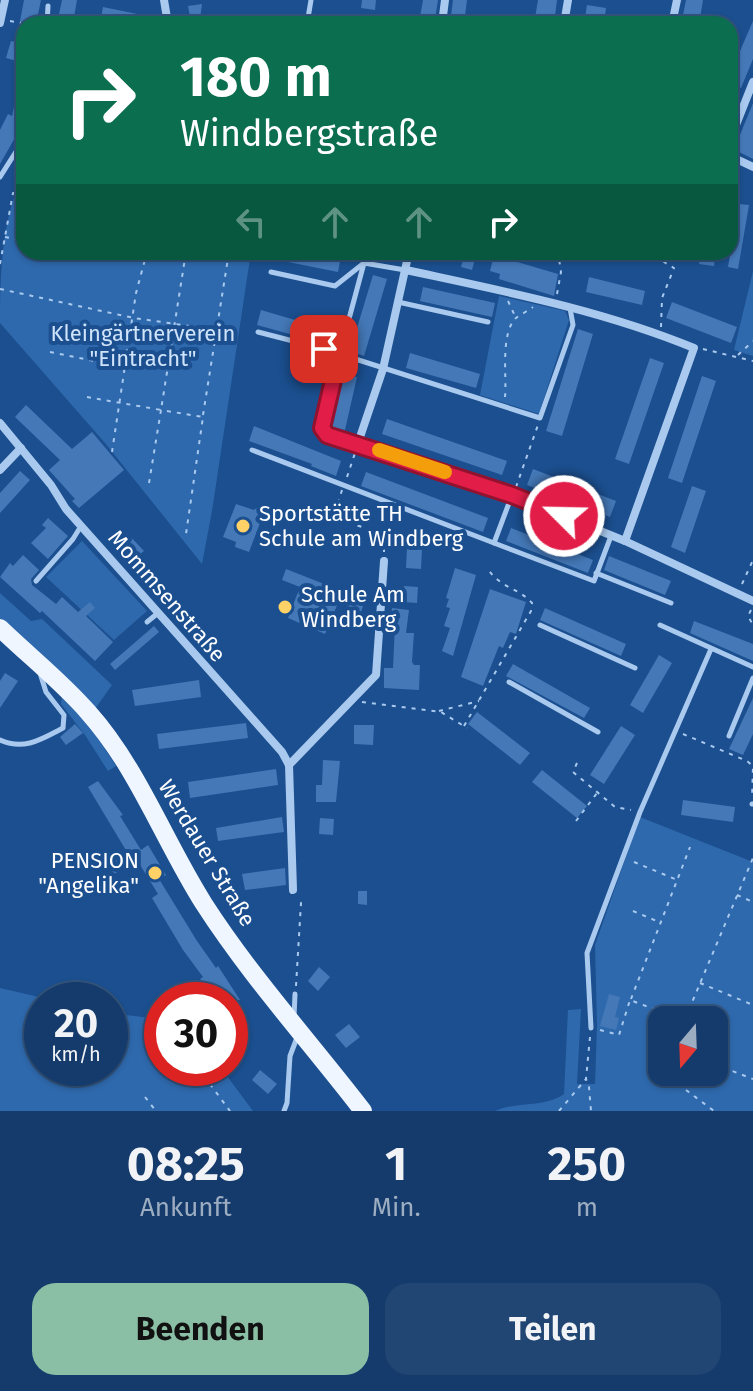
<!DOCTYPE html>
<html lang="de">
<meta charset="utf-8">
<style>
body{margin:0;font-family:"Fira Sans",sans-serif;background:#214673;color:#f1f3f6;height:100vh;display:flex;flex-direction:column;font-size:30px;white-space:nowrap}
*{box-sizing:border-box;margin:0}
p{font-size:26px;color:#9dadc1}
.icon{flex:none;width:44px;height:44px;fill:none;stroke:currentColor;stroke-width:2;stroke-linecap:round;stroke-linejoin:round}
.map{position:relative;height:1111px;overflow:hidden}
.side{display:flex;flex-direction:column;background:#143b6b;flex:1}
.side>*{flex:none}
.guide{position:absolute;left:16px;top:16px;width:722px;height:244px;border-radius:24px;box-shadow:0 2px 6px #0004,0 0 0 2px #33557e;background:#0b6e4f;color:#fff;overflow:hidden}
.needle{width:52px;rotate:199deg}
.controls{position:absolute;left:648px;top:1006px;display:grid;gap:16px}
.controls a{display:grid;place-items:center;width:80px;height:80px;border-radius:16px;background:#143b6b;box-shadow:0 2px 6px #0004,0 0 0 2px #33557e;font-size:40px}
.speed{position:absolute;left:24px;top:982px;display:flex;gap:16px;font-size:40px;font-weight:700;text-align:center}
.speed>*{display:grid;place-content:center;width:104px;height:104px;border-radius:50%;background:#143b6b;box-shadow:0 2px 6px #0004,0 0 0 2px #33557e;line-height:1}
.speed small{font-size:20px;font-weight:400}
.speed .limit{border:12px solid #d22;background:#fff;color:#111}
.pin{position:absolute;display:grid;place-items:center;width:68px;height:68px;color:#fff;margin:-34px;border-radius:16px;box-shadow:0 4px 12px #0006}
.me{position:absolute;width:88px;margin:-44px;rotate:293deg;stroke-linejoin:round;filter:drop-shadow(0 0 6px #0008)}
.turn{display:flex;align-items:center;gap:28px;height:168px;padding:0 32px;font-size:36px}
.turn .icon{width:104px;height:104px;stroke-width:2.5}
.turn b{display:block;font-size:56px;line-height:68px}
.lanes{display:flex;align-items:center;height:76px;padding:0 32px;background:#0003;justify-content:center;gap:40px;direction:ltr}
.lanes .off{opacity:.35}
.eta{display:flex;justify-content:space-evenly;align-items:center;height:136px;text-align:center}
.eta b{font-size:48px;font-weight:700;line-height:56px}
.action{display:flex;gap:16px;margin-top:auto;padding:16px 32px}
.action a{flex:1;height:92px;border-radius:24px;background:#8abfa5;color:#111;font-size:32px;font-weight:700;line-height:92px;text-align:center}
.action a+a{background:#214673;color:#f1f3f6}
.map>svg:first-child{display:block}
.green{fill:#2e69ad;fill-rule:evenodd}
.building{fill:#4478b7}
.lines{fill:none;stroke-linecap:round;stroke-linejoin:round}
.path{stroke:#a9c9ee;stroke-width:2;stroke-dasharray:4 6;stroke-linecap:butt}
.lane{stroke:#a9c9ee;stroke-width:5}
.street{stroke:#a9c9ee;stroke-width:8}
.primary{stroke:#f0f6ff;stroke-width:18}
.route-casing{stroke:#92132f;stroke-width:20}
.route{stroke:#e11d48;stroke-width:14}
.slow{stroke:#f59e0b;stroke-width:14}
.poi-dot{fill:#ffd166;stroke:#1b4f8f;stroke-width:3}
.labels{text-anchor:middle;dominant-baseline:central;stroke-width:8;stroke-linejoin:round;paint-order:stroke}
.park-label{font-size:22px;fill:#cfe3fa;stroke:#1b4f8f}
.poi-label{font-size:22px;fill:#fff;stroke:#1b4f8f;text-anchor:start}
.street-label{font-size:22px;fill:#fff;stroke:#1b4f8f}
</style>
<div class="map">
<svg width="753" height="1111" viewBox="0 0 753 1111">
<rect width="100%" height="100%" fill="#1b4f8f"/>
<g class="green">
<path d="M24,176V252H251L212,511L202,564L105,443L0,323C0,279 1,215 24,176Z"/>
<path d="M753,271V356L734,350Z"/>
<path d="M499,296L565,311L569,320L539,414L480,395Z"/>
<path d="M82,541L147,611L114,640L46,577Z"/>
<path d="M0,593L31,621L42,619L112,685L95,709L70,683L0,619Z"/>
<path d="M62,695L92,729L116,766L108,771L85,735L61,704Z"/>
<path d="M640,817L753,862V1111H495C518,1101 544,1108 564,1094L568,1010L581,1009L577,1084H595L597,1025L595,945ZM662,1020H714V1072H662Z"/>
<path d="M0,988L52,1000H42V1068H110V1013L151,1018L162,1013V1068H221L253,1111H0Z"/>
</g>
<g class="building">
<path d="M24,0H41L36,24H24V63L6,58L11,41L16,42Z"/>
<path d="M62,0H77L74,17L59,14Z"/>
<path d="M362,0H376L375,10L361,8Z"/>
<path d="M423,0H438L435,19L420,17Z"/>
<path d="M453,0H467L464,24H450Z"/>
<path d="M538,0H557L554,24H534Z"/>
<path d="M686,0H703L700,18L683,15Z"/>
<path d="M202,4L200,19L191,22L188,6Z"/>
<path d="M587,5L606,8L604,24H584Z"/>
<path d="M103,7L152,17L151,24L100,23Z"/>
<path d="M253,15L283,19V24H251Z"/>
<path d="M753,21V59L741,88L730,84V74Z"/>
<path d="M21,76L24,77V122L0,164V130L8,114L12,116Z"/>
<path d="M753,103V159L737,151L735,147Z"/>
<path d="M739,204L749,205L738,269L728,267Z"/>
<path d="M274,252H322L341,256L338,272L273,259Z"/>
<path d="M465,252H477L472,270L461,267Z"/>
<path d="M701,252H716L714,266L699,264Z"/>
<path d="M494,255L558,274L554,296L499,279L500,274L490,271Z"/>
<path d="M373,275L387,279L364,356L350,351Z"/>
<path d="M589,277L645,291L642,305L586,292Z"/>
<path d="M423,287L495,303L492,317L420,301Z"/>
<path d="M672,302L737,327L731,343L666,318Z"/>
<path d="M261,310L326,329L322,343L257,325Z"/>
<path d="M578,329L593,334L562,436L546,431Z"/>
<path d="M410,353L480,374L476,388L406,368Z"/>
<path d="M650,358L664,363L629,464L615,459Z"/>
<path d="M342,374L357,377L345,430L330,427Z"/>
<path d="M702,376L716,381L682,483L668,478Z"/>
<path d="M26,405L72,449L92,432L124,470L79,508L72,501L75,499L49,470L60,460L15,417Z"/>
<path d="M387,419L507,461L502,475L382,434Z"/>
<path d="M254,426L341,461L336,476L311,466L312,464L249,441Z"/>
<path d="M533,469L616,501L610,517L527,485Z"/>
<path d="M20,471L30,480L0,513V493Z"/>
<path d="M366,472L488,518L483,532L361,486Z"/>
<path d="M692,486L706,491L685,553L671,547Z"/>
<path d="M262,503L263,515L249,552L235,547L236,542L223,537L236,504L254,510Z"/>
<path d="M48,518L68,536L48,559L31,543L46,528L42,525Z"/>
<path d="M511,528L593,560L588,573L506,541Z"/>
<path d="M129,535L144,551L134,559L120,543Z"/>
<path d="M407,548L422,549L421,569L406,568Z"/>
<path d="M23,555L39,570L31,579L32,585L56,604L62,597L78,612L90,602L95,608L86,616L113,642L95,661L42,611L40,613L0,577L10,563L13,566Z"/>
<path d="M609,556L671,581L665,595L604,570Z"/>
<path d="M455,568L476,575L453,656L442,651L450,628L444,626L450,608L446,607L449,599L446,598Z"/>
<path d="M286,569L365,600L361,612L338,603L325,634L288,618L300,587L282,580Z"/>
<path d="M404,586L418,587L417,603L403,602Z"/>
<path d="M490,589L526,602L516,634L510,632L503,648L499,646L483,686L461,677Z"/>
<path d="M392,608L409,610L406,633H414L412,662L414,665H420L419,690L384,688V668H393L395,624H390Z"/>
<path d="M545,608L626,644L621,656L540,620Z"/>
<path d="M694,621L753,644V661L690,633Z"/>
<path d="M154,626L159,632L115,670L110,664Z"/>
<path d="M659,655L672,663L643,713L630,705Z"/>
<path d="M513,664L590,708L584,718L506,676Z"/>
<path d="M5,673L18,681L0,708V681Z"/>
<path d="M199,680L201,697L135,706L132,690Z"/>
<path d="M753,698V734L743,755L729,749Z"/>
<path d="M477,712L530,753L520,765L468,724Z"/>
<path d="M246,723L248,738L159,749L157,734Z"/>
<path d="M75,724L83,733L66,745L60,737Z"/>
<path d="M354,725H374L373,745L354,744Z"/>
<path d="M621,726L635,735L604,784L590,775Z"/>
<path d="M323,760L340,761L336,802H316V785H322Z"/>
<path d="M276,769L278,785L190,798L188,782Z"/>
<path d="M542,770L587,806L577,818L532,782Z"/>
<path d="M98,781L123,815L120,816L141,850L148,845L166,875L159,879L197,941L216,968L218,966L240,1000H217L208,989L200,979L203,977L183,950L152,898L158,894L137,860L114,874L108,864L127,852L88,787Z"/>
<path d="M683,800L735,807L733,822L681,815Z"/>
<path d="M282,817L284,832L218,841L216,828Z"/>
<path d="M320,818L334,819L333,835L319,834Z"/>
<path d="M285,868L286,885L245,890L242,874Z"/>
<path d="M358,891H367V905L358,904Z"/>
<path d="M319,967L330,977L318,991L308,981Z"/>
<path d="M609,994L620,997L615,1017L619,1018L616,1030L600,1026Z"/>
<path d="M349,1024L360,1037L346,1048L335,1035Z"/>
<path d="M230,1032L244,1052L230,1062Z"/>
<path d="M260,1070L277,1084L268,1094L252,1080Z"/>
</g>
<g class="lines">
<g class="path">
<path d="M10,21L28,24"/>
<path d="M5,237L24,241"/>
<path d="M85,252H142"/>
<path d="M0,264L13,193L24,194"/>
<path d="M0,289L134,318L217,330"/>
<path d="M557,294L561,272L558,252"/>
<path d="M508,301L515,316"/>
<path d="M661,327L662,298L674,268L664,262L665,256"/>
<path d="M703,349L753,361"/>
<path d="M50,352L124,367"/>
<path d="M738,355L753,341"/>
<path d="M87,397L161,410L186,252"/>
<path d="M505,397C507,377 500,333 516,318C521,314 528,311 533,307"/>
<path d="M203,415L229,252"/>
<path d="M112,452L136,293L147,252"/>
<path d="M347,477L355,453"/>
<path d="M149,483L161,410L203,417L186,534"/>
<path d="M516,487L538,425"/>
<path d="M342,490L335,513C348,526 369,526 384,538V552"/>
<path d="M742,584L753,560"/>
<path d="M751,610L748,616L753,625"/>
<path d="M362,702L441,712L467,728"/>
<path d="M439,711L479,701"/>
<path d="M464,726L531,611L532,603C518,587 501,589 487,568"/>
<path d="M683,734L747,761L753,766L752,798"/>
<path d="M577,763L573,772L615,807L631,810"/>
<path d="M576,821L597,793"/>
<path d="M634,862L675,879"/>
<path d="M737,895L753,902"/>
<path d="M633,911L659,922"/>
<path d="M700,983L753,1005"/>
<path d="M296,986L301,903L298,898"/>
<path d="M631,999L690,847"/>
<path d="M685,1019L753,858"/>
<path d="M600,1030L619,1035L630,1000L683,1020"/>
<path d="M590,1037L586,1079L589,1087L591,1111"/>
<path d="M714,1064L753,1079"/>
<path d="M198,1068L230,1111"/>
<path d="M662,1072L714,1111"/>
<path d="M145,1097L156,1111"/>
<path d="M559,1111L586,1079"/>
</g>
<g class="lane">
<path d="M47,24L48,6"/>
<path d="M307,24L311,0"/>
<path d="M0,177L24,139"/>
<path d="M271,272L335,286L364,263L405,270"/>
<path d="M398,302L488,322"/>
<path d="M258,332L324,349L540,418L573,325L570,308"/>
<path d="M358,443L327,435L322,428L328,397L364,263"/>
<path d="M252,450L494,543L512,495"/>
<path d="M494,543L594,581L611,536"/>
<path d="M596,573L671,603"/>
<path d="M36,581L73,539L81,526"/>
<path d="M147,622L158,613"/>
<path d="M540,625L635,668"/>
<path d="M660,625L753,667"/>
<path d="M509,682L598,732"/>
<path d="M729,736L753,678"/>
<path d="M0,740C24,751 42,739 63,728L64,715L46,692L40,673"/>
<path d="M752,804H753"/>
<path d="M294,1017L295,994"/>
<path d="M591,1028L587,953L640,812L711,649"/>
<path d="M284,1111L287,1103L290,1056L298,1035"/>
</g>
<g class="street">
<path d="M164,0L168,24"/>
<path d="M0,23L5,0"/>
<path d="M442,24L445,0"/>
<path d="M564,24L568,0"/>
<path d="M672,24L677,0"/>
<path d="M730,140L753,82"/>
<path d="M730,156L753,167"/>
<path d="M409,252L383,369L358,443L517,497L625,541L753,601"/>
<path d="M406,270C503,291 602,310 694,348L625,541"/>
<path d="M0,423L51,485L66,509L282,752L289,765L293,890"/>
<path d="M0,470L21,448"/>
<path d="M289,765L376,675L384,561"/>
</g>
<path class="primary" d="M0,628C29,656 62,682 88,712C138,768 164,841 204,904C251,977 310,1042 363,1111"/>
</g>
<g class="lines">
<g class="route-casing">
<path id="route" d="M324,349L339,354L322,428L327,435L512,495L564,516"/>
</g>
<use href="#route" class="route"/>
<path class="slow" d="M379,450L445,472"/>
</g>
<g class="poi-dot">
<circle cx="243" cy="526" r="8"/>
<circle cx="285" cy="607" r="8"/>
<circle cx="155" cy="873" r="8"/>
</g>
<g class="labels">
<g class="park-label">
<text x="143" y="333">Kleingärtnerverein<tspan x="143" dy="25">"Eintracht"</tspan></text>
</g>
<g class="poi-label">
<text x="259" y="513">Sportstätte TH<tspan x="259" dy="25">Schule am Windberg</tspan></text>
<text x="301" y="594">Schule Am<tspan x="301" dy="25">Windberg</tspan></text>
<text x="139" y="860" text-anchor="end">PENSION<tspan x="139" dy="25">"Angelika"</tspan></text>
</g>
<g class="street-label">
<text transform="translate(167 596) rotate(49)">Mommsenstraße</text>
<text transform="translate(207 853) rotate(59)">Werdauer Straße</text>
</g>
</g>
</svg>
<div class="controls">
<a><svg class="needle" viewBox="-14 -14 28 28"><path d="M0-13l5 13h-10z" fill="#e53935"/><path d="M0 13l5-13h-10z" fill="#9dadc1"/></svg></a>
</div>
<div class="speed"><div>20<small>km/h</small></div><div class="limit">30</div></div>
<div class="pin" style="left:324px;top:349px;background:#d93025"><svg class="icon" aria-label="arrive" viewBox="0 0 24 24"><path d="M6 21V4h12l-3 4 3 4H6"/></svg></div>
<svg class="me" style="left:564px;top:516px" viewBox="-20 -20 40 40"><circle r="17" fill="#e11d48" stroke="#fff" stroke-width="3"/><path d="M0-11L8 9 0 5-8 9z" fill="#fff"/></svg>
<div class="guide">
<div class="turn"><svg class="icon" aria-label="right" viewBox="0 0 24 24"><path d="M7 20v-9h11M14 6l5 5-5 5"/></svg><div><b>180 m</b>Windbergstraße</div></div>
<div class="lanes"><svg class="icon off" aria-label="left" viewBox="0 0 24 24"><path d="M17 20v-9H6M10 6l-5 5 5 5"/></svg><svg class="icon off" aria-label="ahead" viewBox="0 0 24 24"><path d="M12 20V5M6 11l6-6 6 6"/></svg><svg class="icon off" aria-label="ahead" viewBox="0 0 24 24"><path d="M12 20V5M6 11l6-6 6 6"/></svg><svg class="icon" aria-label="right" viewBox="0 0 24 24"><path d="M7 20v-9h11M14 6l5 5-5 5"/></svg></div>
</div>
</div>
<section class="side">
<div class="eta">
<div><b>08:25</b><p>Ankunft</p></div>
<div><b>1</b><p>Min.</p></div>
<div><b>250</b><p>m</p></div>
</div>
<div class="action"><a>Beenden</a><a>Teilen</a></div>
</section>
